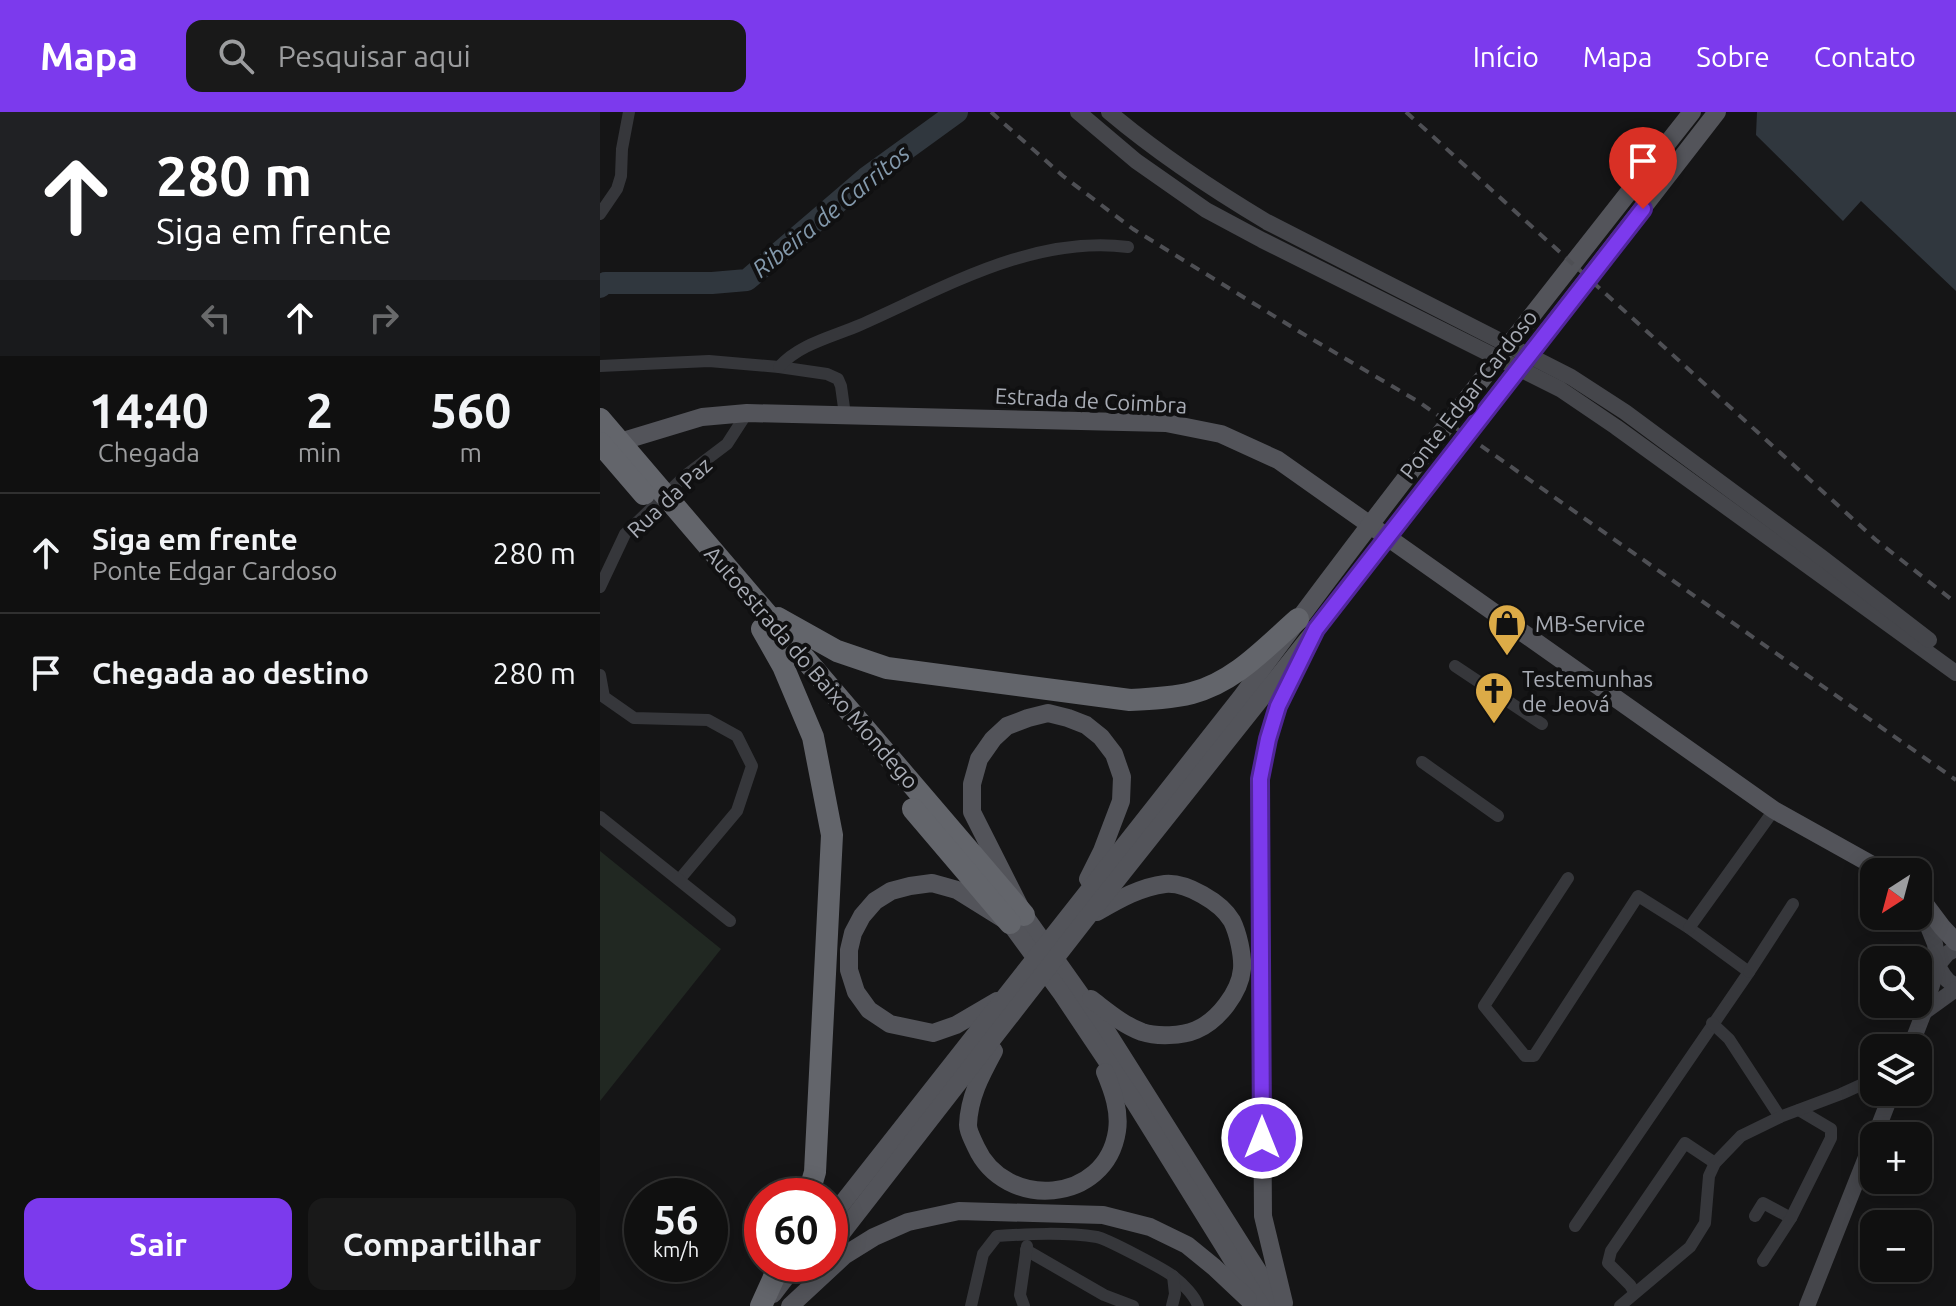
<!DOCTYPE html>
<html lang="pt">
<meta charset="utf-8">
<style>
body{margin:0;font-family:Ubuntu,sans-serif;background:#191919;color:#f1f3f6;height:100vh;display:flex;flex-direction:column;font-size:30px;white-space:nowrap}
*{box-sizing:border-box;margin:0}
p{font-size:26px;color:#9c9d9f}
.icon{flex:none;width:44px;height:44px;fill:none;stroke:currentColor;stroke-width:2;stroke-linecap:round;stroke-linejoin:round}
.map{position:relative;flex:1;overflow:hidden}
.sheet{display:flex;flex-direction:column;background:#101010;width:600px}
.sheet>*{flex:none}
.top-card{background:#202124;color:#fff;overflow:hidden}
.needle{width:52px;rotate:216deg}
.fabs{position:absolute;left:1260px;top:746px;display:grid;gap:16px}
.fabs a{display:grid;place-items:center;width:72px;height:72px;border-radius:16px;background:#101010;box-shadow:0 4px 20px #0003,0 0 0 2px #303030;font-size:40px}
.speed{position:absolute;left:24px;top:1066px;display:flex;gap:16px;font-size:40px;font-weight:700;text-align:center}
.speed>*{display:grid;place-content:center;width:104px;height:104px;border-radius:50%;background:#101010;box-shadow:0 4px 20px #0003,0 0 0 2px #303030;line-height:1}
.speed small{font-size:20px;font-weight:400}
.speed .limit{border:12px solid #d22;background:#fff;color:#111}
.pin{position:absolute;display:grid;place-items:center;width:68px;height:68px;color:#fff;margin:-82px -34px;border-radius:50% 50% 50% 0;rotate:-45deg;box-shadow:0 0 8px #0007}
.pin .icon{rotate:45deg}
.me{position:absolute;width:88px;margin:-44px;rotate:0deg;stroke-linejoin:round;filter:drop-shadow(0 0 6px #0008)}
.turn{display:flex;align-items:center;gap:28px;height:168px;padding:0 24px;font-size:36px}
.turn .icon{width:104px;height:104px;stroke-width:2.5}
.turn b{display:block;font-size:56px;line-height:68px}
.lanes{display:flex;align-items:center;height:76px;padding:0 24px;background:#0003;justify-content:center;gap:40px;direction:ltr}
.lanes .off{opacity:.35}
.eta{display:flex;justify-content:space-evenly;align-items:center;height:136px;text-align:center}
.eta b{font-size:48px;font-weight:700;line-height:56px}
.button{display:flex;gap:16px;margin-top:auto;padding:16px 24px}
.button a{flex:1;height:92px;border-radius:16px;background:#7c3aed;color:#fff;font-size:32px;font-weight:700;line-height:92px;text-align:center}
.button a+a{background:#191919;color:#f1f3f6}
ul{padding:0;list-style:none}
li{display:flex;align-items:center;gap:24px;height:120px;padding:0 24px;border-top:2px solid #303030}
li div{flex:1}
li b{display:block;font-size:30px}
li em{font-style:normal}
header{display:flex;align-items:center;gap:48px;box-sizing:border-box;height:112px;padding:0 40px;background:#7c3aed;color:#fff}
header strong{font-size:38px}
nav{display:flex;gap:44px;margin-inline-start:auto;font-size:28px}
.search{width:560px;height:72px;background:#191919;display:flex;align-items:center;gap:20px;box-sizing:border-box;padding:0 28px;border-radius:16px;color:#9c9d9f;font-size:30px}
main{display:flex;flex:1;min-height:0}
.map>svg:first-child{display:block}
.green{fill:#212822}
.water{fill:#30373e}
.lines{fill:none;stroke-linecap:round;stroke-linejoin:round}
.river{stroke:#30373e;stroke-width:22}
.street{stroke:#36373b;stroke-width:12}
.secondary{stroke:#45464b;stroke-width:16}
.primary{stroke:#53545a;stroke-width:18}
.highway{stroke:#63656b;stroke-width:22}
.rail{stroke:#4e4f54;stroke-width:4;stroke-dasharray:10 8;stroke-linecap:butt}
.route-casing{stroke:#51269a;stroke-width:20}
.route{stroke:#7c3aed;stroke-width:14}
.labels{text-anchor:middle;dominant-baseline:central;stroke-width:8;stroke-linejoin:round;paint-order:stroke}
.street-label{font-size:22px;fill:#a8acb5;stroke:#101011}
.poi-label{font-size:22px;fill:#a8acb5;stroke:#101011;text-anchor:start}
.water-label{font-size:24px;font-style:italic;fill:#8399ac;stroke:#101011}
</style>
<header>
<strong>Mapa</strong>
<div class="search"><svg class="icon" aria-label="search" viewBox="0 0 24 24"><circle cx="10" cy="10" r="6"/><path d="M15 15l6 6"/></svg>Pesquisar aqui</div>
<nav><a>Início</a><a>Mapa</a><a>Sobre</a><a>Contato</a></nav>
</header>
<main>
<section class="sheet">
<div class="top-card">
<div class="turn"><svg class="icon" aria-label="ahead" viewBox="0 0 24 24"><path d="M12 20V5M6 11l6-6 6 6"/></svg><div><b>280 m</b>Siga em frente</div></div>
<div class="lanes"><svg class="icon off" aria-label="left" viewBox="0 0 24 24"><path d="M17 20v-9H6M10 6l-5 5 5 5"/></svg><svg class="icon" aria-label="ahead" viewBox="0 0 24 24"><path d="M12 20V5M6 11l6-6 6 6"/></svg><svg class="icon off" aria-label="right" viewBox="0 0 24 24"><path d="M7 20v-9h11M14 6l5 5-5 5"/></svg></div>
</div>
<div class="eta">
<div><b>14:40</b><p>Chegada</p></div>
<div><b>2</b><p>min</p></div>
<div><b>560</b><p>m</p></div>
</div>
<ul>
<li><svg class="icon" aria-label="ahead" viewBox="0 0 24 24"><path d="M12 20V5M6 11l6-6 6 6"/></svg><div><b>Siga em frente</b><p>Ponte Edgar Cardoso</p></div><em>280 m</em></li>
<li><svg class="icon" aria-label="arrive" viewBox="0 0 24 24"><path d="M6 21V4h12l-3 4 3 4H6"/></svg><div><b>Chegada ao destino</b></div><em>280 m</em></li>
</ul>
<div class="button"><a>Sair</a><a>Compartilhar</a></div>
</section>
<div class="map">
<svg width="1356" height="1194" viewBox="0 0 1356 1194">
<rect width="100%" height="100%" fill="#151516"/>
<path class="green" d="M0,739L121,837L0,989Z"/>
<path class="water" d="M1157,0H1356V179L1261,89L1243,109L1156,23Z"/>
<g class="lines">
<path class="river" d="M0,175L5,171H112L147,168L266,66L357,0"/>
<g class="street">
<path d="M0,102L17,77L21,64L22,37L29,0"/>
<path d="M0,254L109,249L179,255L227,262L238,267L241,274L245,303"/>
<path d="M179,255C199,232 232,225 260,213C344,176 432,123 528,135"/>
<path d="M0,475L25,422L86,363L127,332L147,301"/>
<path d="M855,554L942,612"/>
<path d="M0,563L4,585L34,606L108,608L137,624L152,654L137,699L79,768"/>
<path d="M822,650L898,704"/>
<path d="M0,705L130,809"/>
<path d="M968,766L884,894L925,944H934L1038,784L1089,816L1149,860L975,1114"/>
<path d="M1089,816L1174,698"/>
<path d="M1149,860L1193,792"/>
<path d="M1112,911L1129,927L1180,1005"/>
<path d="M1155,1104L1163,1091L1191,1106"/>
<path d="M426,1138L504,1183L533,1194"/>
<path d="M1163,1149L1191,1106L1231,1026V1017L1199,998"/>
<path d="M1035,1181L1030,1173L1008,1151L1011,1139L1085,1031L1115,1051"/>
<path d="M371,1194L383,1142L397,1124C430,1122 464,1120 497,1125C507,1127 566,1158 574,1165C583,1172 595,1184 598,1194"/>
<path d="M424,1194L420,1183L427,1134"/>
<path d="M572,1194L575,1182L573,1164"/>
<path d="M1020,1194L1090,1135L1105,1111L1109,1064L1115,1051L1141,1024L1180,1005L1241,982L1274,967"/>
</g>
<g class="secondary">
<path d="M478,0L536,49L606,98L662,128L960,277L1016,315L1356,561"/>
<path d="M509,0C560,43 610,76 667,110L971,265L1025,300L1221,445L1329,528"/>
<path d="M1356,837L1348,841L1338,853C1342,862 1347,871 1356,873"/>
<path d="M1324,900L1356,877"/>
<path d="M1310,936L1324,900L1338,853L1335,832L1318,790"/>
<path d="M1275,1024L1292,980"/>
<path d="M1207,1194L1274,1025"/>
</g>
<g class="primary">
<path d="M10,336L26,328L102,305L147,301L566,311L621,322L678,348L1174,698L1285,760"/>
<path d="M488,767L502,739L521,689L522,665L514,642L501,625L486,613L468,606L448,601L428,606L407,614L393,627L379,647L372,672V700L424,803L507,920L680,1194"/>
<path d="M1318,783L1342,815L1356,830"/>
<path d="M491,887C507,899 523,913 542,920C557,925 582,924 596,918C618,909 640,880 642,857C643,843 638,821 632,809C621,790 586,770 565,772C540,775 518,788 497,800"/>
<path d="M397,889L356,913L333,921L290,912L269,898L256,880L249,858V838L253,821L262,804L275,789L291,779L310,774L332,771L357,778L410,811L462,882L535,991L661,1194"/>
<path d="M394,939C381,963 369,985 368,1013C368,1020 373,1028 376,1035C405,1099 506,1092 517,1019C520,999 513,979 505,960"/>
<path d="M230,1107L642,584C787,386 940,193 1092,0"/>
<path d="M230,1136L485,808L716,517L1117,0"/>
<path d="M173,1182L196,1152"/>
<path d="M684,1191L663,1104L660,667L668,627L678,594L701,547"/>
<path d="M190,1194L245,1143L274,1125L308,1110L359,1099L503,1103L550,1115L587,1133L614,1155L648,1187"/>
</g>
<g class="highway">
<path d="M0,307L424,803"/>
<path d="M0,331L44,382"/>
<path d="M178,506L237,539L287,556L530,588C551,587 572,586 592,581C635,570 666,535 698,507"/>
<path d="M162,517L183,554L213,625L232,723L215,1060L208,1084"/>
<path d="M313,697L410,811"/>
<path d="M161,1194L180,1152"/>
</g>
<g class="rail">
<path d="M391,0L463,64L533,117L700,220L819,290L1356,668"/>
<path d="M806,0L1276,428L1356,491"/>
</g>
</g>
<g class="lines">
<g class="route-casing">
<path id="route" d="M662,1026L660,667L668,627L678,594L716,517L1043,97"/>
</g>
<use href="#route" class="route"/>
</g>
<defs>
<g id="shop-pin" transform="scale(2)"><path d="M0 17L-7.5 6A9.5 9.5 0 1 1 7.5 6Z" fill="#dcab47" stroke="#101011"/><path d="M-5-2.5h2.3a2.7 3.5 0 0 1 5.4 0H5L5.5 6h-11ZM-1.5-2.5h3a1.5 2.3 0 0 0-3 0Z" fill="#111"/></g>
<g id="church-pin" transform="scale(2)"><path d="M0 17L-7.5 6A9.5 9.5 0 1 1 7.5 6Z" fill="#dcab47" stroke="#101011"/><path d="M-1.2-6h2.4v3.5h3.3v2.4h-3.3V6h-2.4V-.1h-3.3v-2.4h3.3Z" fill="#111"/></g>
</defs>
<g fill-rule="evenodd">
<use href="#shop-pin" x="907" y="511"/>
<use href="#church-pin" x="894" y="579"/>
</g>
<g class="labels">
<g class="street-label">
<text transform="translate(868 282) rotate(-52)">Ponte Edgar Cardoso</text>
<text transform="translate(491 288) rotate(3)">Estrada de Coimbra</text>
<text transform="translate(69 385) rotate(-43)">Rua da Paz</text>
<text transform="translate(212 555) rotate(49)">Autoestrada do Baixo Mondego</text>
</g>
<g class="poi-label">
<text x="935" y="511">MB-Service</text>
<text x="922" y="566">Testemunhas<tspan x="922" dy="25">de Jeová</tspan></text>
</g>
<g class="water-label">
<text transform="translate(231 99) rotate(-39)">Ribeira de Carritos</text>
</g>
</g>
</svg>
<div class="fabs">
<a><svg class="needle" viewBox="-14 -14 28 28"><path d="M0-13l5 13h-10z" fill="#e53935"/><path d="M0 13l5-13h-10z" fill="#9c9d9f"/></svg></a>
<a><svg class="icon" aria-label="search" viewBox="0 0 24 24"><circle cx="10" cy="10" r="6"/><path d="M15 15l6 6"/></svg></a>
<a><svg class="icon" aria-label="layers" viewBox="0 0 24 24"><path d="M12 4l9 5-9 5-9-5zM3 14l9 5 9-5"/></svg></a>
<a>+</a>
<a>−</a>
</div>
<div class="speed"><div>56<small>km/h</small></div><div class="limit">60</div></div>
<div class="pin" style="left:1043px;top:97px;background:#d93025"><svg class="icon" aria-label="arrive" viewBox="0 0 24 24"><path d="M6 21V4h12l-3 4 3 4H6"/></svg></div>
<svg class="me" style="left:662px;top:1026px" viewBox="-20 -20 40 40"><circle r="17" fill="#7c3aed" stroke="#fff" stroke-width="3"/><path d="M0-11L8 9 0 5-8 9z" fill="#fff"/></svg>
</div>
</main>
